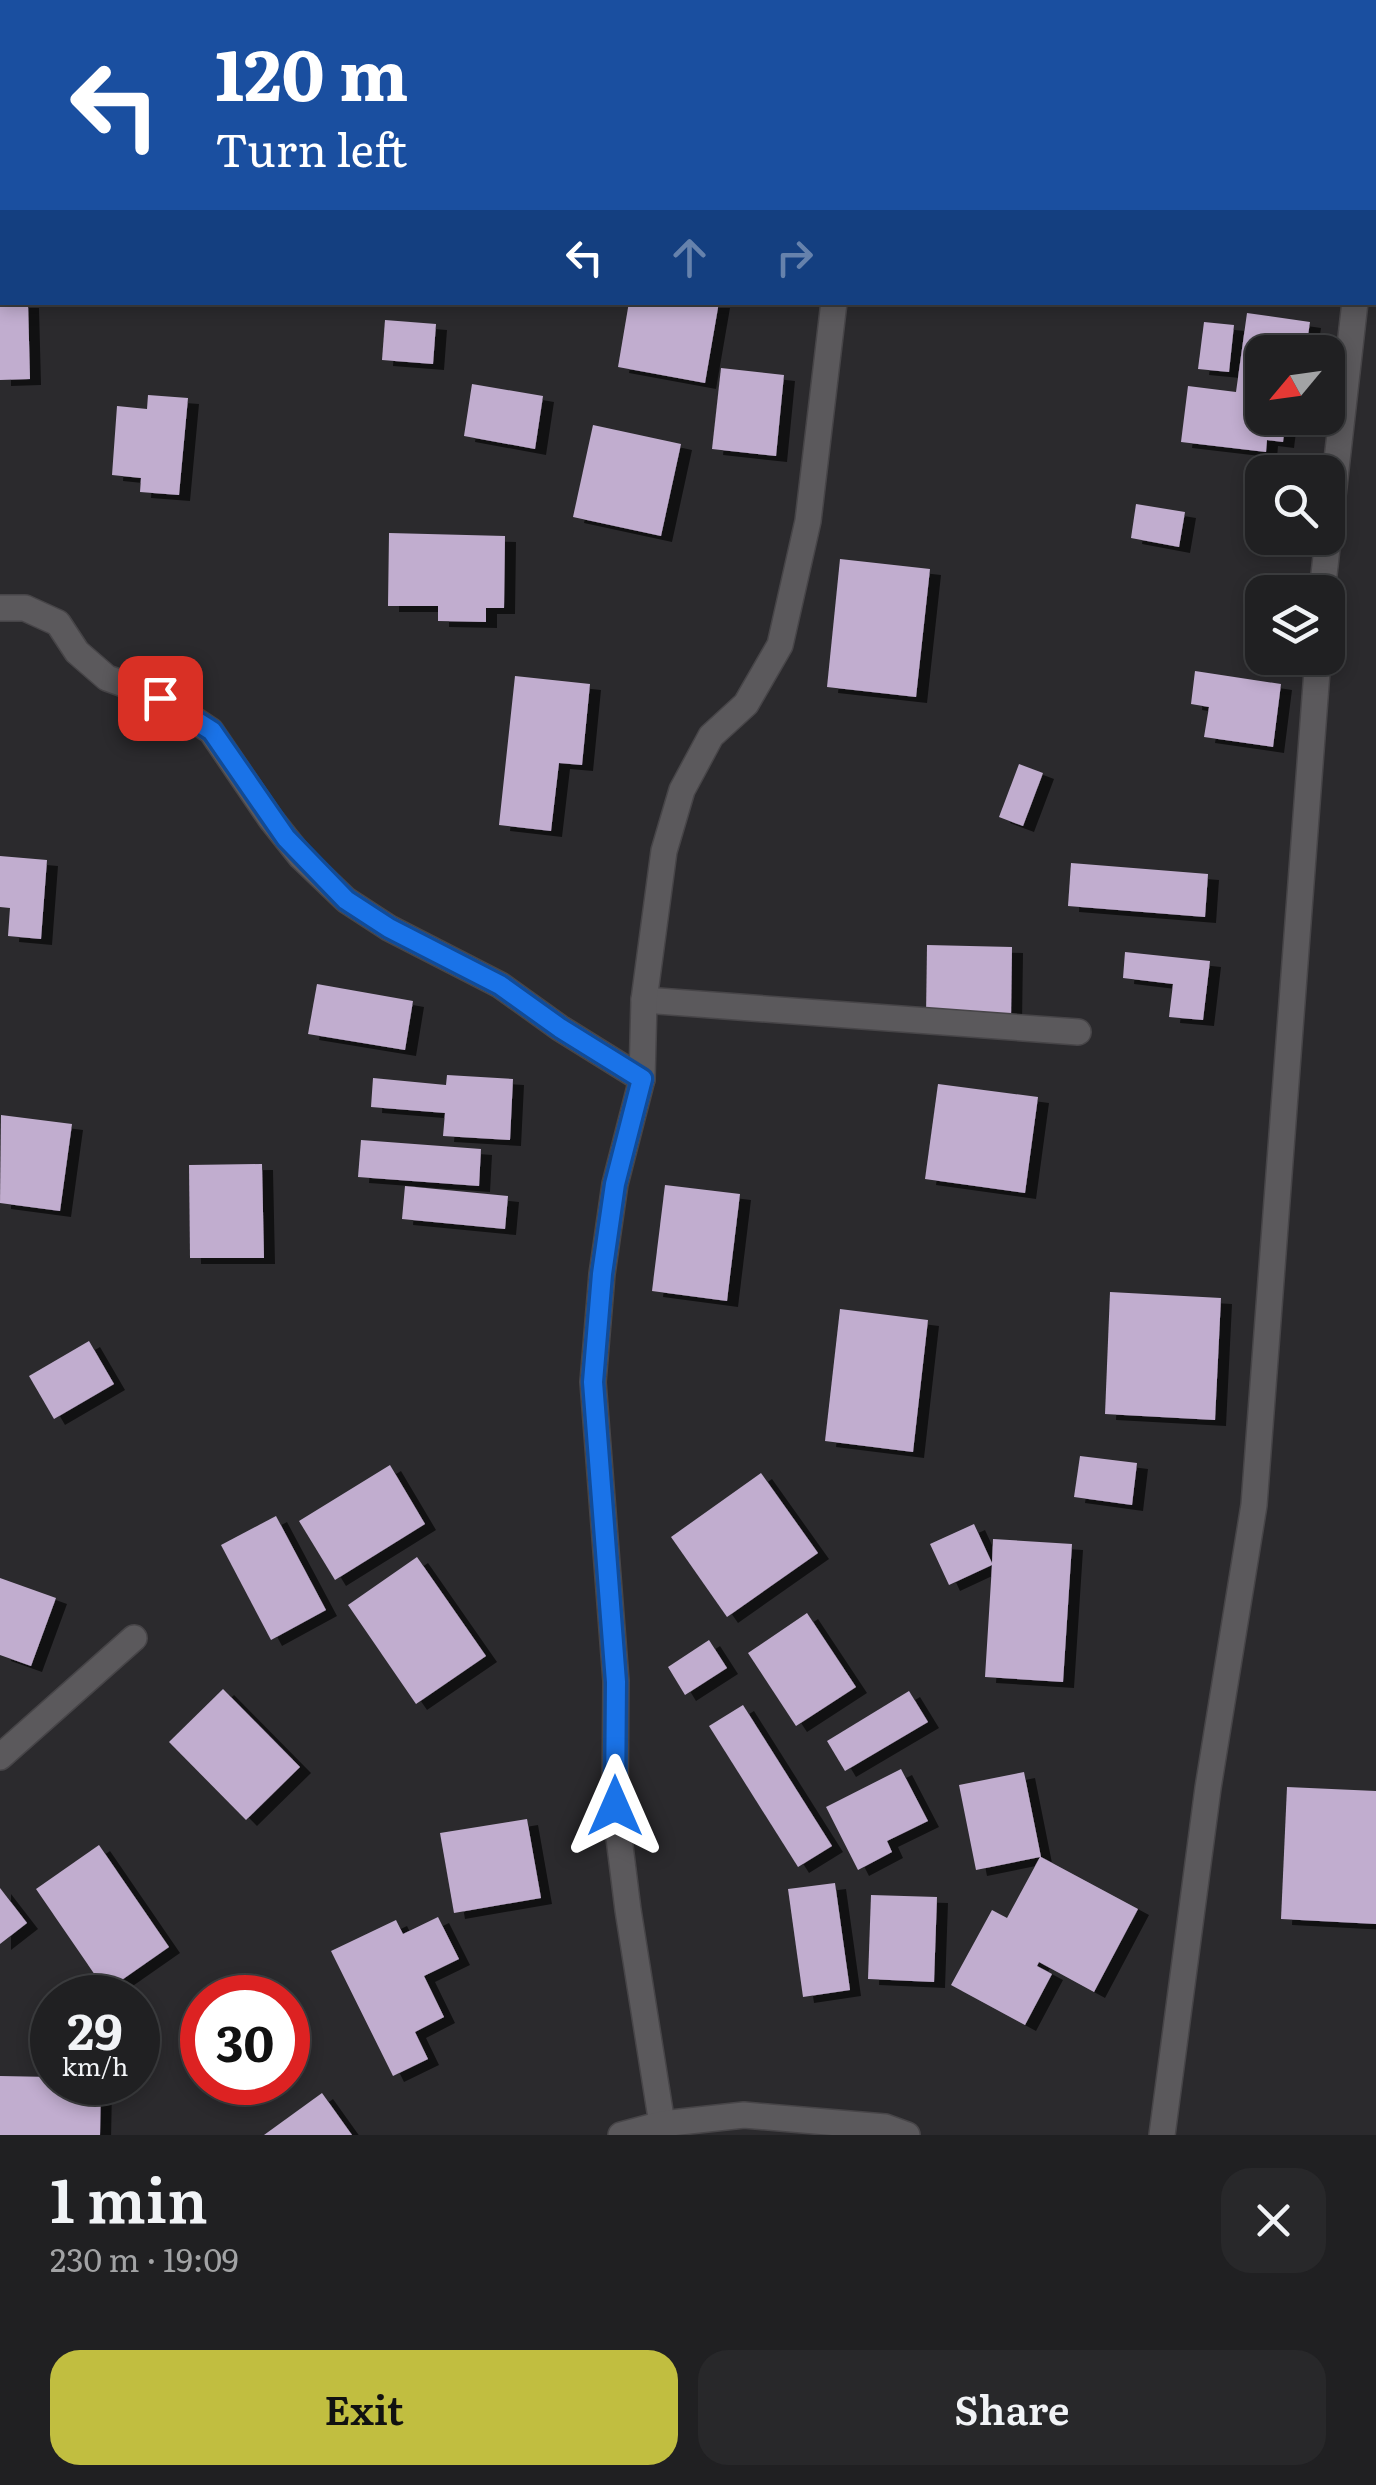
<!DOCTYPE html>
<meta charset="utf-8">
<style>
body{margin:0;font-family:Literata,serif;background:#28282a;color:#f1f3f6;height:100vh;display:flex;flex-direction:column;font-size:38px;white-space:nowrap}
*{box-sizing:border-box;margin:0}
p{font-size:32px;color:#a2a3a5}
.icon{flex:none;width:55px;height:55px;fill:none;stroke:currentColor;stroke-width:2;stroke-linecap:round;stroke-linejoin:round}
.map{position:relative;height:2135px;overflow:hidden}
.sheet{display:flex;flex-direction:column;background:#202022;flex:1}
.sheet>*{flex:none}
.hud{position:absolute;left:0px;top:0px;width:1378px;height:305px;box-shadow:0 5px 15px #0003,0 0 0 2px #3d3e40;background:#1a4fa0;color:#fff;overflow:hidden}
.needle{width:65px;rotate:241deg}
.buttons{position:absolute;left:1245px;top:335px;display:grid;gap:20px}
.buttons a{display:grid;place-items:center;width:100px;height:100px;border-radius:20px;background:#202022;box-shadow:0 5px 15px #0003,0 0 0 2px #3d3e40;font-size:50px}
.speed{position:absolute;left:30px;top:1975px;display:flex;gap:20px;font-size:50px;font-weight:700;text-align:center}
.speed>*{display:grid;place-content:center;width:130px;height:130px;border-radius:50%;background:#202022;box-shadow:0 5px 15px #0003,0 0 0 2px #3d3e40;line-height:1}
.speed small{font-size:25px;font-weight:400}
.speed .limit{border:15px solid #d22;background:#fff;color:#111}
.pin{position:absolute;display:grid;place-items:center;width:85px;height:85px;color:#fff;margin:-42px;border-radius:20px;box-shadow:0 5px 15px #0006}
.me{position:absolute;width:110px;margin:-55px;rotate:0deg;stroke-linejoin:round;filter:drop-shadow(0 0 8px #0008)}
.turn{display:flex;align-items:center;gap:35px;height:210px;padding:0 50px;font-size:45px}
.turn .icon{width:130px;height:130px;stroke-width:2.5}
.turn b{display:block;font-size:70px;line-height:85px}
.lanes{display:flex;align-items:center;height:95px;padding:0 50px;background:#0003;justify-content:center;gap:50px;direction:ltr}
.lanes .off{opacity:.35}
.round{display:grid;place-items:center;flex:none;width:105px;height:105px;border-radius:30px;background:#28282a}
.headline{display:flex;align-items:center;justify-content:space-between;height:170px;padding:0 50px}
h1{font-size:60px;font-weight:600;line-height:75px}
.primary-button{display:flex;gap:20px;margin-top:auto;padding:20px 50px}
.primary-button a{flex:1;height:115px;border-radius:30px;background:#c1be40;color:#111;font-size:40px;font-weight:600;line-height:115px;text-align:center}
.primary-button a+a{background:#28282a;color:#f1f3f6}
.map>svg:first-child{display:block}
.building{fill:#c1adcf;filter:url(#shadow)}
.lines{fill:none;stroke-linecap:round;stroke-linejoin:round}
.minor-casing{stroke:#474548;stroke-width:28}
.secondary-casing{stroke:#474548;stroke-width:28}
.minor{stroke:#5b595c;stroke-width:25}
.secondary{stroke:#5b595c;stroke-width:25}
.route-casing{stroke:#114b97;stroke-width:25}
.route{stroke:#1a73e8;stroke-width:18}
</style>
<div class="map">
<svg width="1376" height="2135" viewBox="0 0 1376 2135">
<defs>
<filter id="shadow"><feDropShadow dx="11" dy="6" stdDeviation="0" flood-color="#0009"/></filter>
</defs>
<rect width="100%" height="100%" fill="#2b2a2d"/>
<g class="building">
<path d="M0,302H28L30,379L0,380Z"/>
<path d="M629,302H719L705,383L618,367Z"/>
<path d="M1247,313L1310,322L1306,349L1317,352H1262V418H1286L1283,442L1267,440L1266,452L1181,442L1188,386L1236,392Z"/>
<path d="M385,320L436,324L433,364L382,360Z"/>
<path d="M1204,322L1234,325L1229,372L1198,369Z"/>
<path d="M721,368L784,375L776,456L712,449Z"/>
<path d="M472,384L543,396L535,449L464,436Z"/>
<path d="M148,395L188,398L179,495L140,492L141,478L112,475L117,406L147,409Z"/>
<path d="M593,425L681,444L661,536L573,517Z"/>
<path d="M1136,504L1185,512L1179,547L1131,538Z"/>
<path d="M389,533L505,536L504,608H486V622L438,621V606H388Z"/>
<path d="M840,559L930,569L916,697L827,687Z"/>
<path d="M1195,671L1281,684L1273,747L1204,737L1209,707L1191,704Z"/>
<path d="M515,676L590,684L582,765L559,763L551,831L499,825Z"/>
<path d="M1019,764L1043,773L1023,826L999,817Z"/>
<path d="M0,856L47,860L41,939L8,936L10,908L0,907Z"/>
<path d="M1071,863L1208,874L1205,917L1068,906Z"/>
<path d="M927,945L1012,947L1011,1019L926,1017Z"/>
<path d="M1125,952L1210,961L1203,1020L1169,1017L1173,984L1123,978Z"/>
<path d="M317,984L413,1001L405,1050L308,1034Z"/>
<path d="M447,1075L513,1079L510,1140L443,1136L445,1113L371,1107L373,1078L446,1085Z"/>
<path d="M938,1084L1038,1097L1025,1193L925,1179Z"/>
<path d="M1,1115L72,1124L60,1211L0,1203Z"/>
<path d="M361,1140L481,1149L479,1186L358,1177Z"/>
<path d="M262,1164L264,1258H190L189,1165Z"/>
<path d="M665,1185L740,1194L727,1301L652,1291Z"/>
<path d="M405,1186L508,1196L505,1229L402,1219Z"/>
<path d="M1110,1292L1221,1298L1215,1420L1105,1414Z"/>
<path d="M840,1309L928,1320L913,1452L825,1441Z"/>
<path d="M89,1341L114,1384L54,1419L29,1376Z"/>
<path d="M1080,1456L1137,1463L1132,1505L1074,1497Z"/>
<path d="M390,1465L425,1524L335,1580L299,1521Z"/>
<path d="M761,1473L818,1553L727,1617L671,1537Z"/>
<path d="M276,1516L326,1610L271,1640L221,1545Z"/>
<path d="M974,1524L992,1563L993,1539L1072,1544L1063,1682L985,1677L992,1565L949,1585L930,1544Z"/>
<path d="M417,1557L486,1656L416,1704L348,1605Z"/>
<path d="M0,1578L56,1598L31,1666L0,1655Z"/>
<path d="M807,1613L856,1687L796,1726L748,1653Z"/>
<path d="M709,1640L727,1668L685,1695L668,1667Z"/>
<path d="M223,1689L300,1767L246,1820L169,1742Z"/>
<path d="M909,1691L928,1722L845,1771L827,1741Z"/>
<path d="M743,1705L832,1846L798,1867L709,1726Z"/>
<path d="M901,1769L928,1821L887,1841L892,1852L858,1870L826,1807Z"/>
<path d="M1024,1772L1041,1857L1138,1909L1094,1992L1039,1962L1037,1966L1052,1974L1025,2025L951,1985L992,1910L1007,1918L1040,1857L976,1870L959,1785Z"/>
<path d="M1287,1787L1376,1791V1924L1281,1919Z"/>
<path d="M527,1819L541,1898L454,1913L440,1833Z"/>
<path d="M99,1845L169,1947L106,1991L36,1889Z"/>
<path d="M835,1883L850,1990L803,1997L788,1889Z"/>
<path d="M0,1888L27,1923L0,1944Z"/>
<path d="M871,1895L937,1897L934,1982L868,1979Z"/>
<path d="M438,1917L459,1959L424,1976L444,2017L415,2032L428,2059L393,2076L331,1951L396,1920L403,1934Z"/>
<path d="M0,2076L52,2077V2082H101L100,2135H0Z"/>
<path d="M322,2093L352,2135H264Z"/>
</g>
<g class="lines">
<g class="minor-casing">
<g id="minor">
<path d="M876,2V0"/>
<path d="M1375,82L1376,71"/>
<path d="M1322,592L1355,302"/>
<path d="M0,608H25L58,623L77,652L107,678L160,697L211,731L270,818L301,857L346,900L389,928L500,985L560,1028L642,1079L615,1184L602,1274L593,1382L616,1681L615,1806L628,1910L662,2124"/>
<path d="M644,1000L1078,1032"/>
<path d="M642,1079L644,1000L664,851L682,790L711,736L746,704L780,645L808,521L834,302"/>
<path d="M0,1757L134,1638"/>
<path d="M1162,2135L1208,1788L1254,1505L1318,658"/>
</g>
</g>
<g class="secondary-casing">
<path id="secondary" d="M621,2135L662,2124L744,2115L885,2127L907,2135"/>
</g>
<use href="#minor" class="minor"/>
<use href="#secondary" class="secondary"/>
</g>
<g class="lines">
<g class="route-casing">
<path id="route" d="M160,698L212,731L286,838L346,900L389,928L500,985L560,1028L642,1079L615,1184L602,1274L593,1382L616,1682L615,1806"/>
</g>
<use href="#route" class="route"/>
</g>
</svg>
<div class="buttons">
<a><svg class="needle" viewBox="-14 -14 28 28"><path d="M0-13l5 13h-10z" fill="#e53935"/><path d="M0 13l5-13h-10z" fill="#a2a3a5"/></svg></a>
<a><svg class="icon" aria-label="search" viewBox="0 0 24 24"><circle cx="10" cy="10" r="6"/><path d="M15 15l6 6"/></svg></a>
<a><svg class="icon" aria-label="layers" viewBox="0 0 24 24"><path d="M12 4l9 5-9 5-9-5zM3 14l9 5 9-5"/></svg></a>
</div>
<div class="speed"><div>29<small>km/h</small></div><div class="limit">30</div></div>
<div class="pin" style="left:160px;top:698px;background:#d93025"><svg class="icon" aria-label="arrive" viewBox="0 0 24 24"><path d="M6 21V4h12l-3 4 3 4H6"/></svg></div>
<svg class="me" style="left:615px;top:1806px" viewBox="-20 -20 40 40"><path d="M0-17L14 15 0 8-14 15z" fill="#1a73e8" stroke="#fff" stroke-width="4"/></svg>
<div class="hud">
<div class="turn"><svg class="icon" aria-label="left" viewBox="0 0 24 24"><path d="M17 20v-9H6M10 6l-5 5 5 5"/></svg><div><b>120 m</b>Turn left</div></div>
<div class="lanes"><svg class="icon" aria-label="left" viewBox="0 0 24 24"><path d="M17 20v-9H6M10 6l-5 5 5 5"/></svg><svg class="icon off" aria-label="ahead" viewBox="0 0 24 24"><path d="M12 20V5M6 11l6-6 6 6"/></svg><svg class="icon off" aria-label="right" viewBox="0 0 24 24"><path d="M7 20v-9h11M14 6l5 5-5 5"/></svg></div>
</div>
</div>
<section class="sheet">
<div class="headline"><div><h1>1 min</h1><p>230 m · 19:09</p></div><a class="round"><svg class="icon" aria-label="close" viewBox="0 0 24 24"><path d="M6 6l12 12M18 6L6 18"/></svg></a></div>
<div class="primary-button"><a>Exit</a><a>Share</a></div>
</section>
